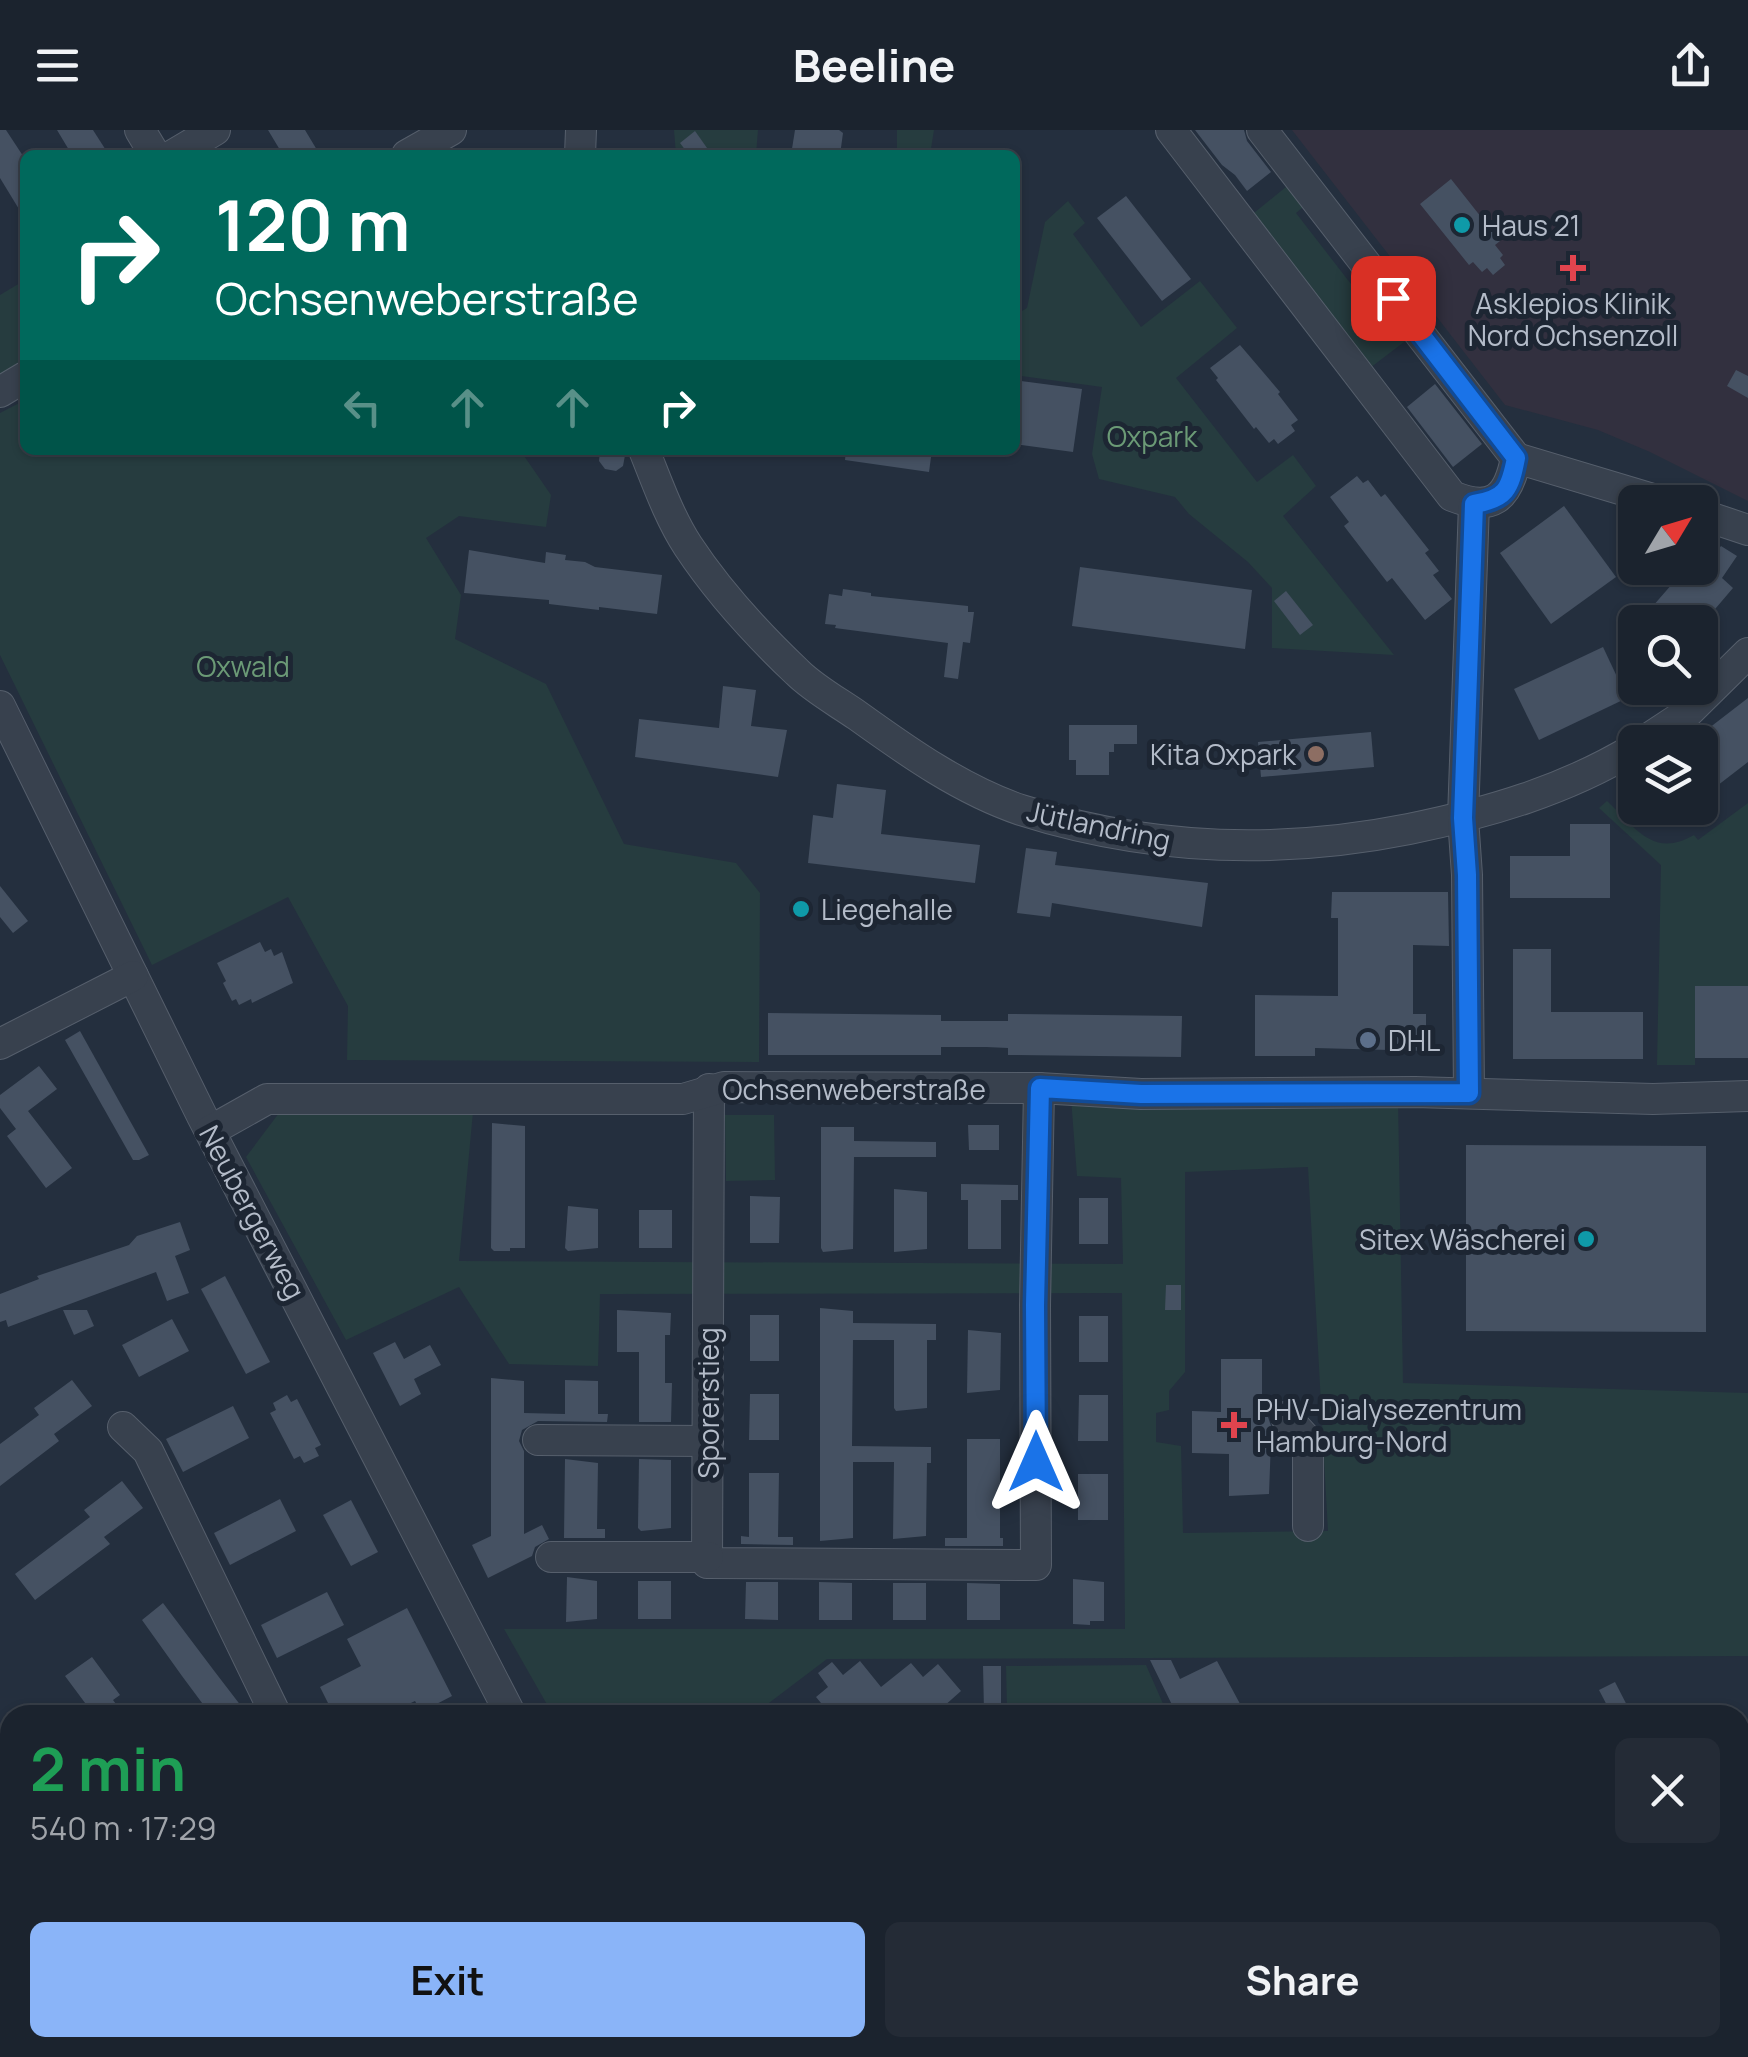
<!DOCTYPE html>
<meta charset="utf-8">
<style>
body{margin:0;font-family:Manrope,sans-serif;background:#242b36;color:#f1f3f6;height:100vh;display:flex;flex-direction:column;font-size:38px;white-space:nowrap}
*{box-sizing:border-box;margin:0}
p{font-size:32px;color:#a0a4aa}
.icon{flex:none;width:55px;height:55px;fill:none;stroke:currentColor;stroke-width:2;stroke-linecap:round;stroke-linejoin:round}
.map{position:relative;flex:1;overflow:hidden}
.details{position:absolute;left:0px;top:1575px;width:1750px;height:352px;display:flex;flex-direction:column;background:#1b232e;border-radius:30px 30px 0 0;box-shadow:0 2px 8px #0004,0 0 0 2px #39404a}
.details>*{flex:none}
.guide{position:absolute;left:20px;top:20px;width:1000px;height:305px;border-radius:15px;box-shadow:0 2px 8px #0004,0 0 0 2px #39404a;background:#00695c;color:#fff;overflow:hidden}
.needle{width:65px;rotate:52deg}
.buttons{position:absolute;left:1618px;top:355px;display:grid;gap:20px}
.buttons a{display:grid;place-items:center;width:100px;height:100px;border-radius:15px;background:#1b232e;box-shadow:0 2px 8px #0004,0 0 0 2px #39404a;font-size:50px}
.pin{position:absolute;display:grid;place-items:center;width:85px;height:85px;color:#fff;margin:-42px;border-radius:20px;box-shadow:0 5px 15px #0006}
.me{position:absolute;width:110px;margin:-55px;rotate:0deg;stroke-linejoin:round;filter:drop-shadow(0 0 8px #0008)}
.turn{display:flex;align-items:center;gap:35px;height:210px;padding:0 30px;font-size:45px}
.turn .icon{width:130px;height:130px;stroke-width:2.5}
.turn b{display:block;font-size:70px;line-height:85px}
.lanes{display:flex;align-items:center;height:95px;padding:0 30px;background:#0003;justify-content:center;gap:50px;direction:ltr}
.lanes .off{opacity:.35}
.round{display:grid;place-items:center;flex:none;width:105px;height:105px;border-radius:15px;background:#242b36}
.headline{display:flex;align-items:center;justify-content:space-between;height:170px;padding:0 30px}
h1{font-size:60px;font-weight:700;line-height:75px;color:#1e9e55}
.button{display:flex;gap:20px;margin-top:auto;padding:20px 30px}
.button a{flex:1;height:115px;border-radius:15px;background:#8ab4f8;color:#111;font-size:40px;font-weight:700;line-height:115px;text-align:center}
.button a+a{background:#242b36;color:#f1f3f6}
header{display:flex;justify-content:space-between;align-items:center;height:130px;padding:0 30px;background:#1b232e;font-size:45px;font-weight:700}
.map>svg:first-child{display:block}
.medical{fill:#32303f}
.green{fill:#263c3f;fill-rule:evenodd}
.building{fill:#455162}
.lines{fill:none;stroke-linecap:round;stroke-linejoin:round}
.minor-casing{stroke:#565f6c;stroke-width:32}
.minor{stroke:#38414e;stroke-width:30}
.route-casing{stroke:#114b97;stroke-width:25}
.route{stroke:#1a73e8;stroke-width:18}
.culture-dot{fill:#0f9aa8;stroke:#1d2633;stroke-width:4}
.health-dot{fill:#e0444e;stroke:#1d2633;stroke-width:4}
.education-dot{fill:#8d6e63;stroke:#1d2633;stroke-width:4}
.service-dot{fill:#5c6f8a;stroke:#1d2633;stroke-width:4}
.labels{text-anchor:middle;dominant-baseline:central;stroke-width:10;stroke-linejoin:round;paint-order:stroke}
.poi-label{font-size:28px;fill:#b4bcc9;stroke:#1d2633;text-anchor:start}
.park-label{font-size:28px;fill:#6b9a76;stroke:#1d2633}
.street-label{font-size:28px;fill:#b4bcc9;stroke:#1d2633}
</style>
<header><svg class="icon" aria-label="menu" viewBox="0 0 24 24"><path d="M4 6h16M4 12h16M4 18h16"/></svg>Beeline<svg class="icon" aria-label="share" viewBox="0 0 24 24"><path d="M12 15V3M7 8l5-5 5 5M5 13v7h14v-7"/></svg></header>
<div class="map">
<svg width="1748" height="1927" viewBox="0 0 1748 1927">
<rect width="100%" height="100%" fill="#242f3e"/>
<path class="medical" d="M1292,0H1748V371L1650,322L1598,300L1505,275Z"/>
<g class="green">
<path d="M674,0H758L756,25H676Z"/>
<path d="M897,0H934L930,25H897Z"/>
<path d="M1292,52L1308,73L1296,83L1392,207L1406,198L1412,206L1366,241L1249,87Z"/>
<path d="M1068,71L1085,93L1073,104L1141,197L1200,151L1237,198L1176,248L1257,352L1293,325L1316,356L1283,386L1394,525L1272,518V458L1248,432L1189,384L1175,367L1099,349L1092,324L1102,257L1015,245V185L1027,178L1045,92Z"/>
<path d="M25,150V233L0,247V165Z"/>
<path d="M25,270V320H520L551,365L546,397L459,386L426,408L461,465L455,509L546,554L624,714L736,733L760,763L759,932L347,930L348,876L288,767L152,835L0,525V283Z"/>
<path d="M1607,671C1635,697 1653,729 1694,705L1698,710L1748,673V856L1695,857V935H1657L1661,735L1599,678Z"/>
<path d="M1071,968L1398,969L1403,1253L1748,1263V1526L827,1529L753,1585H553L504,1499H1125L1122,1163L600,1164L598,1236L509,1234L459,1157L346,1210L246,1027L279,983L473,982L459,1131L1123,1134L1121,1048L1077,1046ZM1308,1037L1328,1401L1183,1403L1181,1316L1156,1312V1283L1169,1280V1261L1185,1242V1042Z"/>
<path d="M725,985H774L775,1050L726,1051Z"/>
<path d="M1146,1535L1168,1585H1082L1007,1578L1006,1536Z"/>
<path d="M212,1918H492L501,1927H195Z"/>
</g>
<g class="building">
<path d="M0,0H6L25,29V89L0,48Z"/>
<path d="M57,0H93L109,25H72Z"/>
<path d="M268,0H305L320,25H283Z"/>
<path d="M795,0H839L843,3L840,25H791Z"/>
<path d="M1195,0H1244L1247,11L1271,42L1247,61L1235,45L1222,35Z"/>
<path d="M695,1L712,25H689L680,13Z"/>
<path d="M1451,49L1500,111L1495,115L1503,125L1500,128L1505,135L1493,145L1487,138L1482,142L1473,132L1469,135L1420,74Z"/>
<path d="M1126,66L1191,149L1162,171L1097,88Z"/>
<path d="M1240,215L1280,262L1278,264L1298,290L1291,295L1295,301L1278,314L1274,309L1269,313L1256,297L1254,299L1216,250L1218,248L1210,238Z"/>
<path d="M1736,240L1748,246V268L1727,256Z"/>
<path d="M1021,251L1082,259L1073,322L1015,314V272L1018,273Z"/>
<path d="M1435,254L1482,314L1453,337L1407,277Z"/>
<path d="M600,320H626L623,336L616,341L605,339L599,331Z"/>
<path d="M846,320H932L929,342L845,330Z"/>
<path d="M1357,346L1363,353L1368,350L1381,367L1385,364L1429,420L1425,423L1439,441L1433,445L1452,469L1425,490L1392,448L1387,452L1344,396L1349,392L1330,367Z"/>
<path d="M1564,376L1616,447L1551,494L1500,423Z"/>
<path d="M1721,416L1737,426L1722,448L1733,458L1704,492H1639L1686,438H1703Z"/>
<path d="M469,420L545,433L546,422L566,425L565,430L585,432L595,437L662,445L657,484L599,477V480L549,474V470L464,463Z"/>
<path d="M1080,437L1252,460L1245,519L1072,496Z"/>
<path d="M843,459L871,463V466L968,476V482H974L970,513L963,512L958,549L944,547L948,513L835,498L836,495L825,494L829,464L842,466Z"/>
<path d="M1286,461L1313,495L1300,505L1274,471Z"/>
<path d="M1603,517L1627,568L1539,610L1514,559Z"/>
<path d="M723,556L756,560L751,596L787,600L778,647L635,627L639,589L719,598Z"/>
<path d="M1748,568V632L1700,669V605Z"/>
<path d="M1069,595H1137V614H1114V622H1109V645H1076V630H1069Z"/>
<path d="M1371,602L1374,637L1261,647L1258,612Z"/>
<path d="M837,654L886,660L881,704L980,715L975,753L808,733L813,685L833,688Z"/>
<path d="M1570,694H1610V768H1510V726H1570Z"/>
<path d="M1026,718L1057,722L1055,735L1208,753L1202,797L1052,773L1050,787L1017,783Z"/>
<path d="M0,756L28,791L13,803L0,787Z"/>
<path d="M1332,762H1448L1449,816L1413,815V884H1426V921L1315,918V926H1255V865L1338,866V788H1331Z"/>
<path d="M260,812L265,822L271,819L274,826L282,822L293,853L252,873L251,869L239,875L236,869L232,871L223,853L226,851L217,833Z"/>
<path d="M1513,819H1551V882H1643V929H1513Z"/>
<rect x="1695" y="856" width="53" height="72"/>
<path d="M768,883L941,885V891H1008V884L1182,886L1181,927L1008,925V918L986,917H941V925H768Z"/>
<path d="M80,901L149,1025L139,1030H133L65,910Z"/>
<path d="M39,936L57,959L28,981L72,1038L46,1058L7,1006L16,999L0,978V965Z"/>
<path d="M492,993L525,996V1118H510V1121H494L491,1118Z"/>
<path d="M968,995H999V1020H969Z"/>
<path d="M821,997H854V1011L936,1012V1027H854L853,1119L823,1122L821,1118Z"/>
<path d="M1466,1015L1706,1016V1202L1466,1201Z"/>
<path d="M961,1054L1018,1055V1070H1001V1119H968V1070H961Z"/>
<path d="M894,1059L927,1062V1119L894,1122Z"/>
<path d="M750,1066L780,1067L779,1113H750Z"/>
<rect x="1079" y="1068" width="29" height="46"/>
<path d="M568,1076L598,1079V1118L568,1121L565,1118Z"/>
<rect x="639" y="1080" width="33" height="38"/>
<path d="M180,1092L190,1120L175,1126L189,1163L167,1171L156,1142L8,1197L6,1190L0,1192V1164L39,1149L37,1146L129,1115L137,1106Z"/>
<path d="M225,1146L270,1232L246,1244L201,1159Z"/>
<path d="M1166,1155H1181V1180H1165Z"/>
<path d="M820,1178L853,1181V1193L936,1194V1210H927V1278L896,1281L894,1278V1210H853L852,1316L931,1317V1333H927L926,1406L893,1409L894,1332H853V1408L820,1411Z"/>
<path d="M63,1180H87L94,1196L74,1205Z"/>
<path d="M617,1180L671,1183L670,1205H665V1253H672L671,1292H639V1222H617Z"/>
<rect x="750" y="1185" width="29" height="46"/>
<rect x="1079" y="1186" width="29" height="46"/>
<path d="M172,1189L189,1221L139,1247L122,1215Z"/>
<path d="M968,1200L1001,1203L1000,1260L967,1263Z"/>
<path d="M395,1212L404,1229L430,1215L441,1235L414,1249L421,1264L400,1276L373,1223Z"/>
<path d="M1221,1229H1262V1286L1268,1287L1272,1299L1280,1309L1271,1310L1269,1364L1229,1366V1324L1192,1323V1281L1221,1282Z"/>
<path d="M491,1248L524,1251V1283L565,1284V1250L598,1251V1284H608L607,1292L538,1291L522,1300L519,1311L524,1321V1404L542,1395L549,1409L535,1417L532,1426L488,1448L472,1415L491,1406Z"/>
<path d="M72,1250L92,1276L54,1304L59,1311L0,1356V1314L39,1285L34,1278Z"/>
<path d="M750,1264H779V1310H749Z"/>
<path d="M287,1265L291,1272L297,1269L321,1315L315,1318L319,1326L304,1333L300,1326L294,1329L270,1283L276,1280L273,1273Z"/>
<path d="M1079,1265H1108V1311H1078Z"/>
<path d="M233,1276L249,1308L183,1342L166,1309Z"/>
<path d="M967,1309H1000V1408H1003V1416H945V1408H967Z"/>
<path d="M565,1329L598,1333L597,1399H605V1408H564Z"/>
<path d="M639,1329L671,1330V1398L641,1401L638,1398Z"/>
<path d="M749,1343H779L778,1407H793V1415L741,1414V1406L749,1407Z"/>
<rect x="1078" y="1344" width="30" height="46"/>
<path d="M122,1351L143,1378L104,1407L110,1414L35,1470L15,1444L90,1387L84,1380Z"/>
<path d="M280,1369L296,1401L230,1435L214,1403Z"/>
<path d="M351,1370L378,1422L351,1436L323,1385Z"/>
<path d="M567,1447L597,1451V1489L566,1492Z"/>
<path d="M1073,1449L1104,1452V1491H1090V1495L1073,1494Z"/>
<rect x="638" y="1451" width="33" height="38"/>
<path d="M746,1452H778V1490L745,1489Z"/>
<path d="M819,1452L852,1453V1490H819Z"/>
<rect x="893" y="1453" width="33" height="37"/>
<path d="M967,1453L1000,1454V1490H967Z"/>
<path d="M327,1462L344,1495L277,1528L261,1495Z"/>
<path d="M163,1473L215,1542L248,1585H211L182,1546L142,1490Z"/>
<path d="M407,1478L452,1566L421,1582L415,1571L386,1585H334L320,1557L361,1536L347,1509Z"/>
<path d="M92,1527L120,1565L113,1570L124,1585H94L65,1546Z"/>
<path d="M1150,1530H1171L1180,1549L1217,1531L1246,1585H1177Z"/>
<path d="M860,1531L881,1557L911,1533L923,1547L938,1534L961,1561L934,1585H831L816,1567L828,1557L818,1543L832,1532L843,1545Z"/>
<path d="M983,1536H1001V1581H984Z"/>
<path d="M1615,1552L1632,1585H1612L1599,1560Z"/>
</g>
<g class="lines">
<g class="minor-casing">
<g id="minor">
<path d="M140,0L155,25"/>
<path d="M1171,0L1452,366C1492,382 1508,369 1516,328L1262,0"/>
<path d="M173,25L215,0"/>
<path d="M407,25L451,0"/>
<path d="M580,25L581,0"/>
<path d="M0,262L25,247"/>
<path d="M644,320C657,352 669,387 688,416C717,460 758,505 797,542C814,559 838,572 858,586C908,622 962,660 1021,680C1147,720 1279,725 1409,699C1488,683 1566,660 1635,618"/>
<path d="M1516,328L1663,372"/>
<path d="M1700,384L1748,400"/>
<path d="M0,576L202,986L511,1585"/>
<path d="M1643,612L1687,583L1748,523"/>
<path d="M0,914L133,846"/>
<path d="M709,959L707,1433L1036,1435L1035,1175L1039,958"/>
<path d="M1469,963L1467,745L1463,688L1474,374"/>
<path d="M210,1001L267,969H683L724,957L1039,958L1141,964L1415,962L1653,969L1748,966"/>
<path d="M1286,1287L1308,1311V1396"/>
<path d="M123,1297L148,1321L276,1585"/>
<path d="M538,1310L708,1311"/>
<path d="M551,1427H708"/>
<path d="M1740,1656L1748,1648"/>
<path d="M0,1699L10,1705"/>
<path d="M777,1918L790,1927"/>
<path d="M170,1927L186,1918"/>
</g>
</g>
<use href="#minor" class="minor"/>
</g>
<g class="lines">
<g class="route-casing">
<path id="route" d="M1036,1332L1035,1175L1040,958L1141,964L1469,963L1467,745L1463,688L1474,374C1506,369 1510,359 1516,328L1393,168"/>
</g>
<use href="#route" class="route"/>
</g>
<g class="culture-dot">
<circle cx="1462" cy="95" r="10"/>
<circle cx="801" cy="779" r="10"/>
<circle cx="1586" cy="1109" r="10"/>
</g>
<g class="health-dot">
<path d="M1568 123h10v10h10v10h-10v10h-10v-10h-10v-10h10z"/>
<path d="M1229 1280h10v10h10v10h-10v10h-10v-10h-10v-10h10z"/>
</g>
<circle class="education-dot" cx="1316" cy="624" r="10"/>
<circle class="service-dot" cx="1368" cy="910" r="10"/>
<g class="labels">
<g class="poi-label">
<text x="1482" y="95">Haus 21</text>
<text x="1573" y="173" text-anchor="middle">Asklepios Klinik<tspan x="1573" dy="32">Nord Ochsenzoll</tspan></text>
<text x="1296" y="624" text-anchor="end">Kita Oxpark</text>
<text x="821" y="779">Liegehalle</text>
<text x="1388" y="910">DHL</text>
<text x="1566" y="1109" text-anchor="end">Sitex Wäscherei</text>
<text x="1256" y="1279">PHV-Dialysezentrum<tspan x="1256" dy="32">Hamburg-Nord</tspan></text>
</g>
<g class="park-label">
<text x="1152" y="306">Oxpark</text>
<text x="243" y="536">Oxwald</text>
</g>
<g class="street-label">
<text transform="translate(1099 695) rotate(12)">Jütlandring</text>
<text x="854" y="959">Ochsenweberstraße</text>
<text transform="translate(253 1082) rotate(62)">Neubergerweg</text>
<text transform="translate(708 1273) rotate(-90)">Sporerstieg</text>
</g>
</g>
</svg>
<div class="buttons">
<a><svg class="needle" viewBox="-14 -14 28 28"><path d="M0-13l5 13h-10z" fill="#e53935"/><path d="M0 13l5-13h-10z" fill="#a0a4aa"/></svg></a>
<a><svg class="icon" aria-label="search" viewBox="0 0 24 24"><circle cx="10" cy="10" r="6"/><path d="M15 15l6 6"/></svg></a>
<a><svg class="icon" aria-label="layers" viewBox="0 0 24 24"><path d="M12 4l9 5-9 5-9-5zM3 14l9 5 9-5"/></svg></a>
</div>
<div class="pin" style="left:1393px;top:168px;background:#d93025"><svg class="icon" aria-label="arrive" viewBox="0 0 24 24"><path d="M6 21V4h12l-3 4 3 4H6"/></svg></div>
<svg class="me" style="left:1036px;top:1332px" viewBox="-20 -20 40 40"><path d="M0-17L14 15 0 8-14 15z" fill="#1a73e8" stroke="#fff" stroke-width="4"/></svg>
<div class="guide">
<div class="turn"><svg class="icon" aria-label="right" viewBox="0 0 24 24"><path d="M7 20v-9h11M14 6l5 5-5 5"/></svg><div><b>120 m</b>Ochsenweberstraße</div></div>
<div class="lanes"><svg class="icon off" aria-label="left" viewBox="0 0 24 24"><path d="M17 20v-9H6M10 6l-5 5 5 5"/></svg><svg class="icon off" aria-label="ahead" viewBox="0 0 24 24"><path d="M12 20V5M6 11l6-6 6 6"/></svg><svg class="icon off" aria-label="ahead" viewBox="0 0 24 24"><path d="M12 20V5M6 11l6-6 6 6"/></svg><svg class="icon" aria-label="right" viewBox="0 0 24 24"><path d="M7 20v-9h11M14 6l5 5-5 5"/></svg></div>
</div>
<section class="details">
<div class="headline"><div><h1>2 min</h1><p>540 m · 17:29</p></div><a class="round"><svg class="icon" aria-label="close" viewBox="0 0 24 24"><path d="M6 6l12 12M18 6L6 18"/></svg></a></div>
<div class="button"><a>Exit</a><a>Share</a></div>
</section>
</div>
